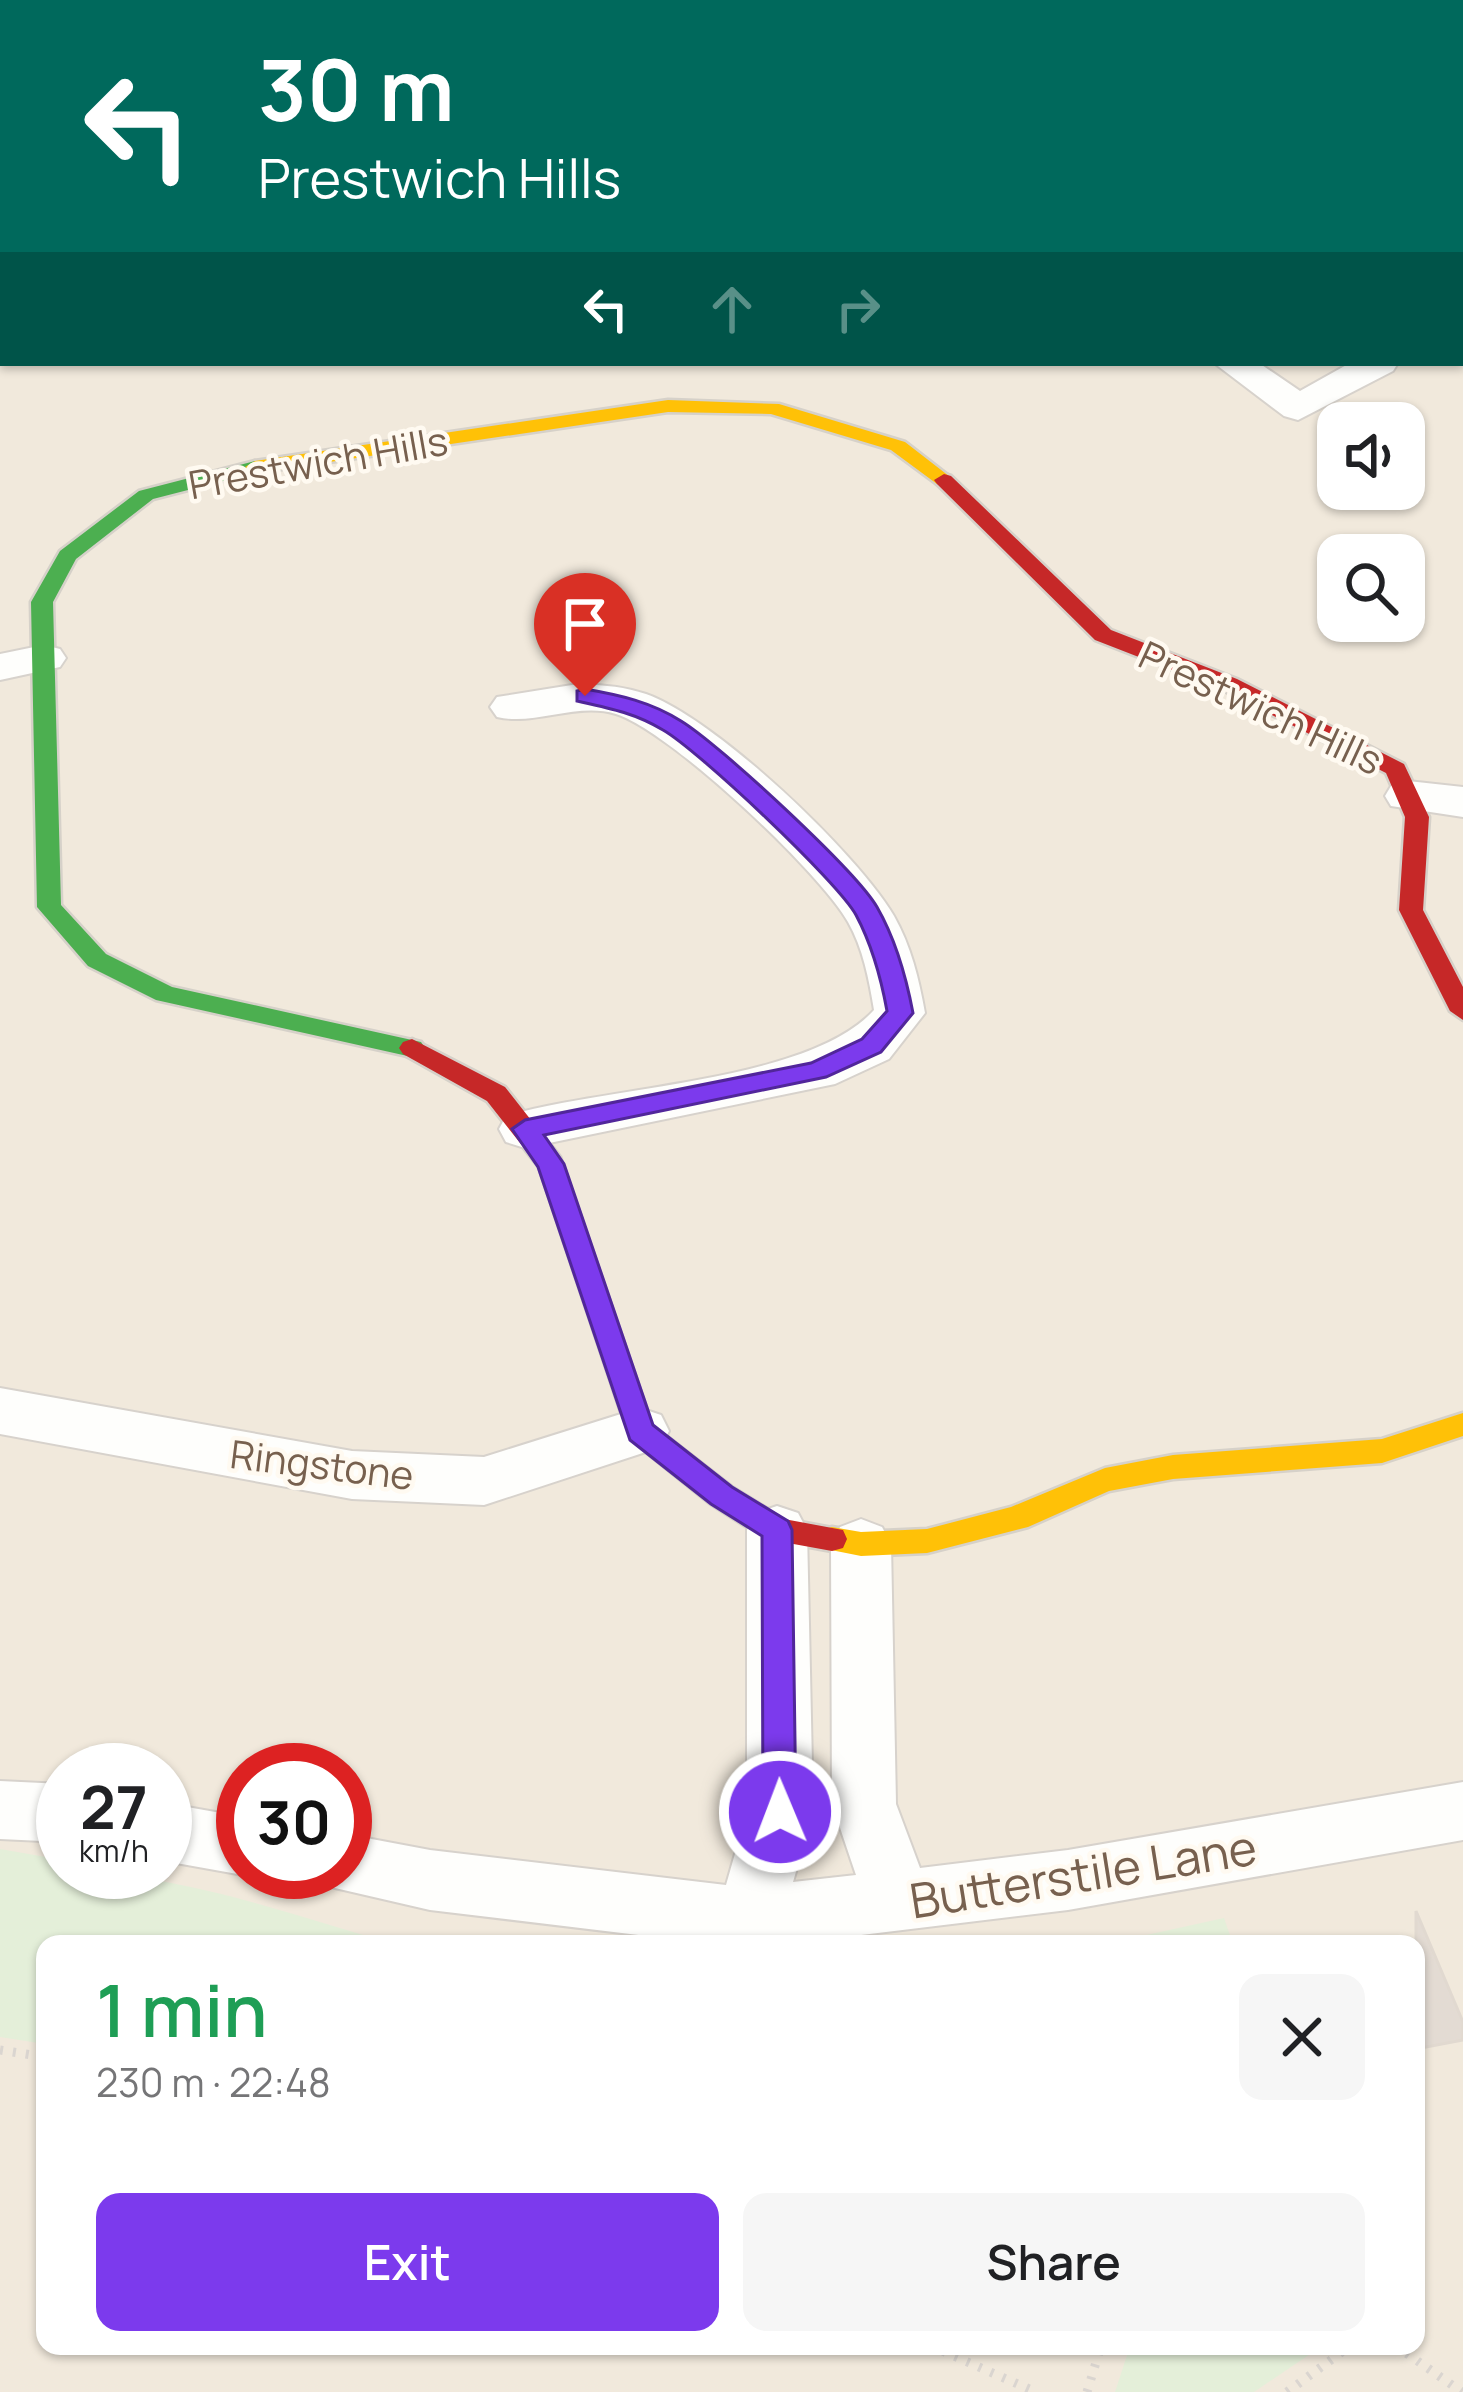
<!DOCTYPE html>
<meta charset="utf-8">
<style>
body{margin:0;font-family:Manrope,sans-serif;background:#f6f6f6;color:#202124;height:100vh;display:flex;flex-direction:column;font-size:45px;white-space:nowrap}
*{box-sizing:border-box;margin:0}
p{font-size:39px;color:#757577}
.icon{flex:none;width:66px;height:66px;fill:none;stroke:currentColor;stroke-width:2;stroke-linecap:round;stroke-linejoin:round}
.map{position:relative;flex:1;overflow:hidden}
.side{position:absolute;left:36px;top:1935px;width:1389px;height:420px;display:flex;flex-direction:column;background:#fff;border-radius:24px;box-shadow:0 3px 9px #0004}
.side>*{flex:none}
.hud{position:absolute;left:0px;top:0px;width:1464px;height:366px;box-shadow:0 3px 9px #0004;background:#00695c;color:#fff;overflow:hidden}
.controls{position:absolute;left:1317px;top:402px;display:grid;gap:24px}
.controls a{display:grid;place-items:center;width:108px;height:108px;border-radius:24px;background:#fff;box-shadow:0 3px 9px #0004;font-size:60px}
.speed{position:absolute;left:36px;top:1743px;display:flex;gap:24px;font-size:60px;font-weight:700;text-align:center}
.speed>*{display:grid;place-content:center;width:156px;height:156px;border-radius:50%;background:#fff;box-shadow:0 3px 9px #0004;line-height:1}
.speed small{font-size:30px;font-weight:400}
.speed .limit{border:18px solid #d22;background:#fff;color:#111}
.pin{position:absolute;display:grid;place-items:center;width:102px;height:102px;color:#fff;margin:-123px -51px;border-radius:50% 50% 50% 0;rotate:-45deg;box-shadow:0 0 12px #0007}
.pin .icon{rotate:45deg}
.me{position:absolute;width:132px;margin:-66px;rotate:359deg;stroke-linejoin:round;filter:drop-shadow(0 0 9px #0008)}
.turn{display:flex;align-items:center;gap:42px;height:252px;padding:0 60px;font-size:54px}
.turn .icon{width:156px;height:156px;stroke-width:2.5}
.turn b{display:block;font-size:84px;line-height:102px}
.lanes{display:flex;align-items:center;height:114px;padding:0 60px;background:#0003;justify-content:center;gap:60px;direction:ltr}
.lanes .off{opacity:.35}
.round{display:grid;place-items:center;flex:none;width:126px;height:126px;border-radius:24px;background:#f6f6f6}
.overview{display:flex;align-items:center;justify-content:space-between;height:204px;padding:0 60px}
h1{font-size:72px;font-weight:600;line-height:90px;color:#1e9e55}
.cta{display:flex;gap:24px;margin-top:auto;padding:24px 60px}
.cta a{flex:1;height:138px;border-radius:24px;background:#7c3aed;color:#fff;font-size:48px;font-weight:600;line-height:138px;text-align:center}
.cta a+a{background:#f6f6f6;color:#202124}
.map>svg:first-child{display:block}
.residential{fill:#f1e9dc;fill-rule:evenodd}
.green{fill:#e4efd9}
.building{fill:#e3dbd3;stroke:#e1d9d0;stroke-width:3}
.lines{fill:none;stroke-linecap:round;stroke-linejoin:round}
.lane-casing{stroke:#d7d2cc;stroke-width:5}
.street-casing{stroke:#d7d2cc;stroke-width:4}
.fast-casing{stroke:#d6d1c9;stroke-width:5}
.slow-casing{stroke:#d6d1c9;stroke-width:5}
.jam-casing{stroke:#d6d1c9;stroke-width:5}
.path-far1{stroke:#dad5d0;stroke-width:4.5;stroke-dasharray:1.5 6;stroke-linecap:butt}
.path{stroke:#dad5d0;stroke-width:9;stroke-dasharray:3 10;stroke-linecap:butt}
.lane{fill:#fefefc;fill-rule:evenodd}
.street{fill:#fefefc;fill-rule:evenodd}
.fast{fill:#4caf50;fill-rule:evenodd}
.slow{fill:#ffc107;fill-rule:evenodd}
.jam{fill:#c62828;fill-rule:evenodd}
.route{fill:#7c3aed;stroke:#51269a;stroke-width:3}
.labels{text-anchor:middle;dominant-baseline:central;stroke-width:9;stroke-linejoin:round;paint-order:stroke}
.street-label{font-size:39px;fill:#77604e;stroke:#fffaf1}
.near-street-label{font-size:48px;fill:#77604e;stroke:#fffaf1}
</style>
<div class="map">
<svg width="1463" height="2392" viewBox="0 0 1463 2392">
<rect width="100%" height="100%" fill="#f8f5ee"/>
<path class="residential" d="M0,0H1463V2392H0ZM3,3H1461V363H3ZM1338,423H1404V489H1338ZM1338,555H1404V621H1338ZM63,1770H165V1872H63ZM243,1770H345V1872H243ZM45,1944H1416V2346H45Z"/>
<g class="green">
<path d="M0,1849L63,1860V1872C177,1872 285,1913 394,1944H45V2044L0,2037Z"/>
<path d="M1224,1918L1233,1944L1110,1943Z"/>
<path d="M1130,2346H1322L1254,2392H1115Z"/>
</g>
<path class="building" d="M1416,1911L1463,2022V2040L1416,2049Z"/>
<g class="lines">
<g class="lane-casing">
<path id="lane" d="M1461,292L1463,293V305L1461,304Z"/>
</g>
<g class="street-casing">
<g id="street">
<rect x="244" y="0" width="32" height="3"/>
<path d="M1101,0H1137L1139,3H1103Z"/>
<rect x="0" y="107" width="3" height="20"/>
<path d="M1461,149L1463,150V172L1461,171Z"/>
<path d="M1463,305V329H1461V305Z"/>
<path d="M1214,363H1259L1300,391L1350,363H1398L1393,371L1298,420L1284,416Z"/>
<path d="M44,645L60,649L66,658L60,667L0,680V654Z"/>
<path d="M572,685C597,684 622,686 646,694C716,719 856,852 894,916C911,946 919,979 925,1013L889,1059L835,1084L525,1148L506,1142L499,1129L506,1116C605,1086 808,1083 874,1010C869,980 863,948 848,922C819,871 670,731 616,714C577,702 535,726 497,717L490,707L497,697Z"/>
<path d="M1408,781L1463,787V817L1391,806L1385,796L1391,786Z"/>
<path d="M0,1388L352,1451L484,1457L640,1408L661,1415L669,1431L661,1447L484,1505L352,1499L0,1434Z"/>
<path d="M777,1506L798,1513L807,1530L813,1812L793,1882L856,1875L832,1804L831,1544L840,1527L861,1519L882,1527L891,1544L896,1804L920,1868L1068,1850L1463,1782V1840L1068,1910L787,1944H713L430,1910L322,1885L316,1872H345V1834L430,1850L726,1885L747,1812V1530L756,1513Z"/>
<path d="M0,1781L63,1784V1842L0,1839Z"/>
<path d="M165,1803L243,1817V1872H252L243,1875L165,1861Z"/>
</g>
</g>
<g class="fast-casing">
<path id="fast" d="M255,461L265,467L262,471L153,499L76,559L53,602L61,905L106,954L172,987L421,1042L425,1048L421,1054L412,1057L156,1000L88,966L37,907L31,602L60,551L139,491Z"/>
</g>
<g class="slow-casing">
<g id="slow">
<path d="M668,400L779,404L905,442L954,480L944,486L937,484L891,450L771,414L668,412L255,473L245,467L255,461Z"/>
<path d="M1463,1413V1436L1382,1463L1173,1479L1109,1491L1028,1527L927,1553L861,1556L821,1548L817,1539L821,1530L832,1527L861,1532L927,1529L1011,1507L1105,1468L1173,1455L1382,1439Z"/>
</g>
</g>
<g class="jam-casing">
<g id="jam">
<path d="M944,474L951,476L1111,630L1237,679L1404,764L1429,817L1423,910L1463,987V1020L1450,1011L1399,910L1405,817L1386,773L1221,689L1095,640L937,484L934,480Z"/>
<path d="M412,1039L505,1087L560,1157L652,1425L733,1488L784,1519L843,1530L847,1539L843,1548L832,1551L766,1539L711,1504L630,1439L539,1167L487,1101L403,1054L399,1048L403,1042Z"/>
</g>
</g>
<path class="path-far1" d="M1328,0L1334,3"/>
<g class="path">
<path d="M0,2050L45,2057"/>
<path d="M931,2346L1036,2392"/>
<path d="M1396,2346L1462,2392"/>
<path d="M1087,2392L1101,2346"/>
<path d="M1287,2392L1350,2346"/>
</g>
<use href="#lane" class="lane"/>
<use href="#street" class="street"/>
<use href="#fast" class="fast"/>
<use href="#slow" class="slow"/>
<use href="#jam" class="jam"/>
</g>
<path class="route" d="M585,689C620,695 651,702 681,721C719,744 856,871 877,907C896,940 906,976 913,1013L881,1052L826,1077L544,1135L564,1164L653,1425L732,1487L788,1521L792,1530L796,1812L791,1822L780,1826L768,1822L763,1812L762,1536L711,1504L630,1440L538,1167L512,1129L525,1120L811,1063L862,1039L887,1011C881,978 872,945 856,915C838,882 698,750 663,730C635,713 609,708 577,701V691Z"/>
<g class="labels">
<g class="street-label">
<text transform="translate(318 462) rotate(-10)">Prestwich Hills</text>
<text transform="translate(1261 707) rotate(25)">Prestwich Hills</text>
<text transform="translate(322 1464) rotate(7)">Ringstone</text>
</g>
<g class="near-street-label">
<text transform="translate(1083 1873) rotate(-9)">Butterstile Lane</text>
</g>
</g>
</svg>
<div class="controls">
<a><svg class="icon" aria-label="sound" viewBox="0 0 24 24"><path d="M4 9h4l5-4v14l-5-4H4zM17 9q2 3 0 6"/></svg></a>
<a><svg class="icon" aria-label="search" viewBox="0 0 24 24"><circle cx="10" cy="10" r="6"/><path d="M15 15l6 6"/></svg></a>
</div>
<div class="speed"><div>27<small>km/h</small></div><div class="limit">30</div></div>
<div class="pin" style="left:585px;top:696px;background:#d93025"><svg class="icon" aria-label="arrive" viewBox="0 0 24 24"><path d="M6 21V4h12l-3 4 3 4H6"/></svg></div>
<svg class="me" style="left:780px;top:1812px" viewBox="-20 -20 40 40"><circle r="17" fill="#7c3aed" stroke="#fff" stroke-width="3"/><path d="M0-11L8 9 0 5-8 9z" fill="#fff"/></svg>
<div class="hud">
<div class="turn"><svg class="icon" aria-label="left" viewBox="0 0 24 24"><path d="M17 20v-9H6M10 6l-5 5 5 5"/></svg><div><b>30 m</b>Prestwich Hills</div></div>
<div class="lanes"><svg class="icon" aria-label="left" viewBox="0 0 24 24"><path d="M17 20v-9H6M10 6l-5 5 5 5"/></svg><svg class="icon off" aria-label="ahead" viewBox="0 0 24 24"><path d="M12 20V5M6 11l6-6 6 6"/></svg><svg class="icon off" aria-label="right" viewBox="0 0 24 24"><path d="M7 20v-9h11M14 6l5 5-5 5"/></svg></div>
</div>
<section class="side">
<div class="overview"><div><h1>1 min</h1><p>230 m · 22:48</p></div><a class="round"><svg class="icon" aria-label="close" viewBox="0 0 24 24"><path d="M6 6l12 12M18 6L6 18"/></svg></a></div>
<div class="cta"><a>Exit</a><a>Share</a></div>
</section>
</div>
